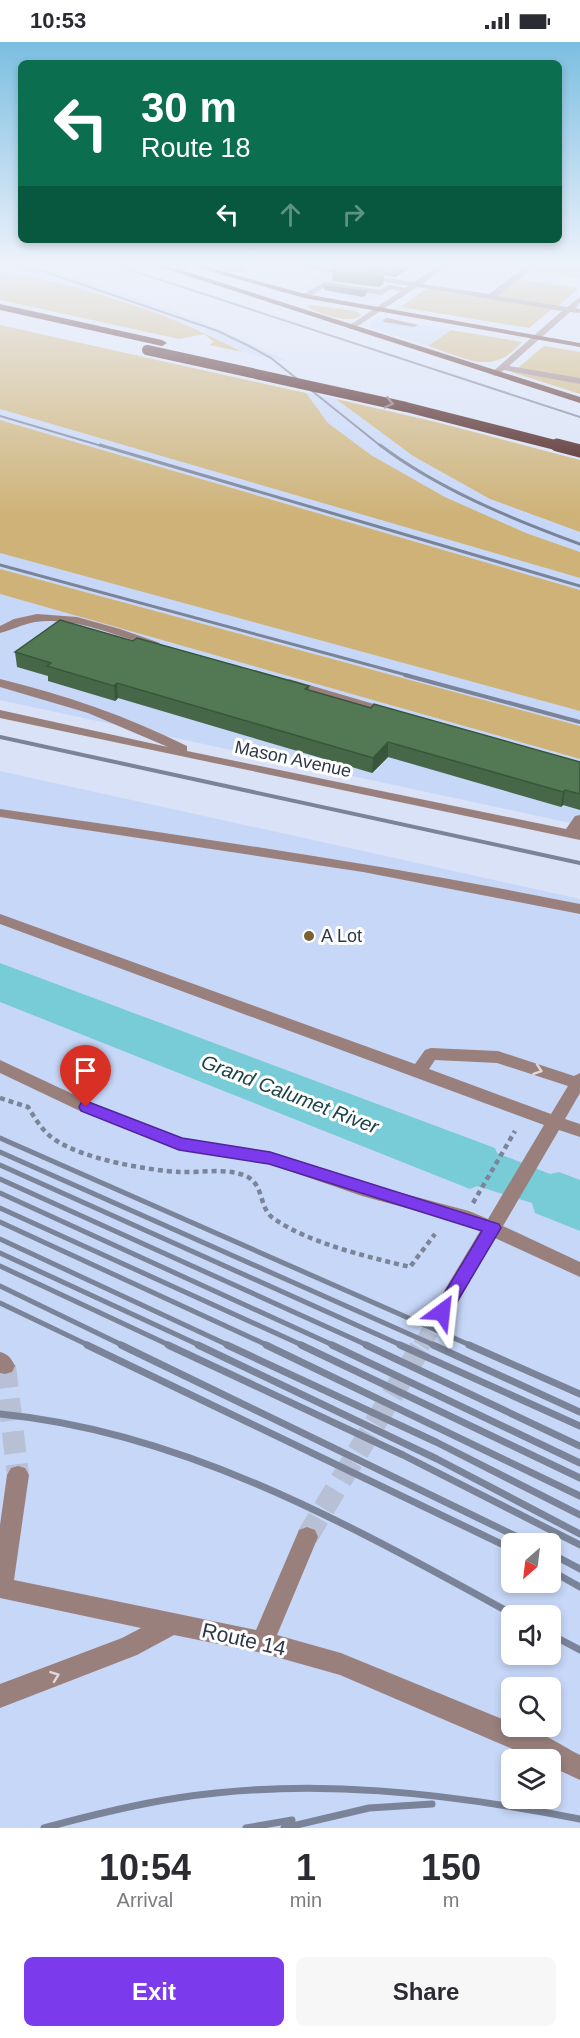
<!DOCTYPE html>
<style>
body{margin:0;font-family:Arial,sans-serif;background:#f7f7f7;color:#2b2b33;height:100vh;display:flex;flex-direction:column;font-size:22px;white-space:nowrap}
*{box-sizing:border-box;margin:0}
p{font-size:20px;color:#7c7c81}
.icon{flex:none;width:33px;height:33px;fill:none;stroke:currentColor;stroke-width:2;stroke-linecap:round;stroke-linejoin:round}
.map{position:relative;height:1786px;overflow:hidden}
.panel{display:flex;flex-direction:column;background:#fff;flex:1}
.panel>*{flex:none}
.top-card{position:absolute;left:18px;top:18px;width:544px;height:183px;border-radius:9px;box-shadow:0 3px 9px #0003;background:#0b6e4f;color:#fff;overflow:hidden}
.needle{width:39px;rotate:208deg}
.controls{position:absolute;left:501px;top:1491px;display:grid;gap:12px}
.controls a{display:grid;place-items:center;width:60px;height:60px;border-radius:9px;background:#fff;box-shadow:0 3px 9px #0003;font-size:30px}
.pin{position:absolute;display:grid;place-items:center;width:51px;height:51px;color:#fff;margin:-62px -26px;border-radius:50% 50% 50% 0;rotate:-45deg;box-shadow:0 0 6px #0007}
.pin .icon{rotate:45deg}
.me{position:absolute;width:66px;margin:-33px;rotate:30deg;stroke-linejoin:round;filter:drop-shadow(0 0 4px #0008)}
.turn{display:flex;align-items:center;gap:21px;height:126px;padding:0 24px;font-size:27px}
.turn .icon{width:78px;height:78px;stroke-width:2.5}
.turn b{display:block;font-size:42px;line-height:51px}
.lanes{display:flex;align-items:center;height:57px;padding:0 24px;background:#0003;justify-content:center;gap:30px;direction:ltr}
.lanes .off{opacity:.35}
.eta{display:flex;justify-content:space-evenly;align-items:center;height:102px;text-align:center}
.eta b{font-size:36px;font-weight:800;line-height:42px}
.button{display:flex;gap:12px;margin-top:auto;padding:12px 24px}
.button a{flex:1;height:69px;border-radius:9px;background:#7c3aed;color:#fff;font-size:24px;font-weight:800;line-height:69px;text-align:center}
.button a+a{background:#f7f7f7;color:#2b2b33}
.status{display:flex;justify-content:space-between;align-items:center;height:42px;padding:0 30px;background:#fff;direction:ltr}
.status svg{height:16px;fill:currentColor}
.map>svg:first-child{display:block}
.built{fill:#c7d7f8;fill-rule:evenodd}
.green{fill:#ceb277}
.water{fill:#77ccd7}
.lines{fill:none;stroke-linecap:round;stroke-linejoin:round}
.minor-tunnel-far1{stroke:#b7c0d4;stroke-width:17;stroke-dasharray:17 9;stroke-linecap:butt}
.minor-tunnel{stroke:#b7c0d4;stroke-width:22;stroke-dasharray:22 11;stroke-linecap:butt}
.path{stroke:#7c8598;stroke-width:4.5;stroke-dasharray:5 4;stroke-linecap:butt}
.minor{fill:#9a807d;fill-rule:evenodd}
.major{fill:#5a312d;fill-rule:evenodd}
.highway{fill:#431412;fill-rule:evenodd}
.rail-far4{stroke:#7a8397;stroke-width:2}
.rail-far3{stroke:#7a8397;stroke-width:3}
.rail-far2{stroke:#7a8397;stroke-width:4}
.rail-far1{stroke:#7a8397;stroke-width:5}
.rail{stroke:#7a8397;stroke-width:7}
.highway-bridge-far1{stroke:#431412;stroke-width:10}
.highway-bridge{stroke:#431412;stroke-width:13}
.wall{fill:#476848}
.shaded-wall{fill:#39553b}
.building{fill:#527954;stroke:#39553b;stroke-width:1.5}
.oneway{stroke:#856665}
.oneway2{stroke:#e1d9d8}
.route{fill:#7c3aed;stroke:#51269a;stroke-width:1.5}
.poi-dot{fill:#786232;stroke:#fff;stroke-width:2}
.labels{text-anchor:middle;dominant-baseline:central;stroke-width:6;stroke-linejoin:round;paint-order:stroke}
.street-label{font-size:18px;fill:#2e374a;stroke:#fff}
.poi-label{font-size:18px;fill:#2e374a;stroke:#fff;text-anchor:start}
.water-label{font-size:20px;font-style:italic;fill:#1d4549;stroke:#fff}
.near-street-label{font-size:21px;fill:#2e374a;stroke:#fff}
</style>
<div class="status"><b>10:53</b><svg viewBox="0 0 49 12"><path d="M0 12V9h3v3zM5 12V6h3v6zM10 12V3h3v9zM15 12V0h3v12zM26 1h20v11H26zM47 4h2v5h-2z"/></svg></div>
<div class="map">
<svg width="580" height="1786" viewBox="0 0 580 1786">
<rect width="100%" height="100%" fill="#d9e2f6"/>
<g class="built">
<path d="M0,225H45L201,279L289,320L242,310L205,290L125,261L61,242L0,229Z"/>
<path d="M318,230L399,243L373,260L307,249L303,243Z"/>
<path d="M379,275L451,288L428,304L370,285V281Z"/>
<path d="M306,351L336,357L413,414L490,457L580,490V510L526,491L445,455L371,413L328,381Z"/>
<path d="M0,367L580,536V548L0,378Z"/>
<path d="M0,511L580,669V684L0,527Z"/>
<path d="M0,552L580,717V783L0,658Z"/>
<path d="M0,729L580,857V1786H0ZM512,1502H550V1540H512ZM512,1574H550V1612H512ZM512,1646H550V1684H512ZM512,1718H550V1756H512Z"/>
</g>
<g class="green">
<path d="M535,225H580V236L531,228Z"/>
<path d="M0,229C83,244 168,270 242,310L209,303L214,300L204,292L179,297L0,258Z"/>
<path d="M519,237L579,246L558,264L496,254Z"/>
<path d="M426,247L552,267L529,286L401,265Z"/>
<path d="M312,263L356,269L362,273C351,283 318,272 307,264Z"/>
<path d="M0,283L306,351L328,381L371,413L445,455L526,491L580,510V536L0,367Z"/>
<path d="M451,288L522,300C492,335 466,316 428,304Z"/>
<path d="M544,304L580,310V352L511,330L510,328L519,325Z"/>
<path d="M336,357L436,380L580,418V490L490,457L413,414Z"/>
<path d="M0,378L580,548V669L0,511Z"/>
<path d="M0,527L580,684V717L0,552Z"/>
</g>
<path class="water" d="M0,921L495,1106L497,1111L550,1132L559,1130L580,1138V1189L535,1171L532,1161L477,1144L470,1147L0,960Z"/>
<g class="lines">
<path class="minor-tunnel-far1" d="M421,1304L442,1270"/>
<g class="minor-tunnel">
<path d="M5,1324L18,1433"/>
<path d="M307,1495L422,1303"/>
</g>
<g class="path">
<path d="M0,1056L28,1065C35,1076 42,1089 54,1097C82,1117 146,1128 180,1130C201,1131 228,1125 248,1135C264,1144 259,1166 273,1176C308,1201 368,1215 410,1225L435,1192"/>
<path d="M473,1161L515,1089"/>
</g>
<g class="minor">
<path d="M219,225H253L236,231Z"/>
<path d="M298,225H316L414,240L437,225H446L422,242L489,252L525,225H534L497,254L567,265L580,255V261L575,266L580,267V271L570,270L509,324L580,336V342L504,328L495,334L491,331L562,269L417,245L353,287H350V283L401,249L391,247L381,253L326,244L307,256L300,254L325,240L380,248L389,243L406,246L409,244Z"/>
<path d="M387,276L418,283L414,285L384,280L383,278Z"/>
<path d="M37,572L77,575L120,587L160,601L154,604C116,595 76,574 35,580C23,582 12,588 0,591V584L14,577Z"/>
<path d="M0,637C65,653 127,674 187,704V709L566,787L575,774L580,773V798L0,676V668L168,705L88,671L0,645Z"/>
<path d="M289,637L394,668L396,671L390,675L285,644L283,641Z"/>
<path d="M0,767C194,795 388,823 580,862V872L363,830L0,775Z"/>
<path d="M0,872L415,1022L425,1008L431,1006L498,1009L574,1034L580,1031V1051L565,1077L580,1082V1095L559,1088L503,1184L580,1220V1235L495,1196L449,1276L442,1278L435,1276L432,1270L435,1264L480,1189L464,1182L362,1154L269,1122L173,1106L80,1069L0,1031V1018L92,1061L181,1096L270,1110L364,1141L469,1169L488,1177L544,1083L0,882ZM435,1018L497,1021L568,1044L551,1072L429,1027Z"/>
<path d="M0,1310C8,1312 11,1316 15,1324L12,1330L5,1332L0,1331Z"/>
<path d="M18,1424L25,1426L29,1433L14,1538L256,1588L299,1488L307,1485L315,1488L318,1495L277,1593L341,1611L512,1681V1684C534,1684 560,1703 580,1713V1738L550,1724V1718H538L340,1633L262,1611L174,1593L137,1613L0,1666V1642L122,1596L141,1586L0,1556V1483L7,1433L11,1426Z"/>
</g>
<g class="major">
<path d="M160,225H172L580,355V361Z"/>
<path d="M195,225H207L305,252L580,301V305L304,256Z"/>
</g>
<path class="highway" d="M0,262L162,298L167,301L162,304L0,268Z"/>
<g class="rail-far4">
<path d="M14,225L38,230"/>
<path d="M31,225L218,289L249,304L271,316L382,405"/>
<path d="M121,225L580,375"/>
<path d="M0,374L105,405"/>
</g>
<g class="rail-far3">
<path d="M100,403L580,544"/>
<path d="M380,403C438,447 512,477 580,502"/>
<path d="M0,523L410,634"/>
</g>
<g class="rail-far2">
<path d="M405,633L580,680"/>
<path d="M0,695L580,821"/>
</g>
<g class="rail-far1">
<path d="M0,1096L472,1304"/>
<path d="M0,1110L436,1304"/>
<path d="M0,1123L403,1304"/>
<path d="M0,1137L369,1304"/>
<path d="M0,1151L335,1304"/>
<path d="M0,1166L304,1304"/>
<path d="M0,1180L269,1304"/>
<path d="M0,1197L230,1304"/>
<path d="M0,1211L201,1304"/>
<path d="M0,1224L171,1304"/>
<path d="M0,1244L124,1304"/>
<path d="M0,1261L90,1304"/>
</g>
<g class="rail">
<path d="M87,1303L512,1507"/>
<path d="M121,1303L532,1502"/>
<path d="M168,1303L403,1413L580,1503"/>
<path d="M198,1303L437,1417L580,1492"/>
<path d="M227,1303L436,1400L580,1473"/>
<path d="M266,1303L580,1454"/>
<path d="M301,1303L580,1436"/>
<path d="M332,1303L580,1421"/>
<path d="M366,1303L580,1404"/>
<path d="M400,1303L580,1384"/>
<path d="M433,1303L580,1370"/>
<path d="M469,1303L580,1352"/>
<path d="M0,1372C187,1390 355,1486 516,1574"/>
<path d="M550,1511L580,1527"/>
<path d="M550,1528L580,1545"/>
<path d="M550,1592L580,1608"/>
<path d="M44,1786C88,1774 132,1763 177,1756C312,1735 447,1751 580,1777"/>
<path d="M246,1786L292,1778"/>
<path d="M284,1786L369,1766L432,1762"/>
</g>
<path class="highway-bridge-far1" d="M147,308L406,365L563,405"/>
<path class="highway-bridge" d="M557,403L580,409"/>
</g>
<g class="wall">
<path d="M331,225H411L395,235L384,233L383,242L378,245L332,239L333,228L337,226Z"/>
<path d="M324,244L366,249V253L363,255L324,248Z"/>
<path d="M133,599L309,644V648L371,666L580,720V768L563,763L561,765L388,715L372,731L118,656L115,659L48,639V634L17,625L15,610Z"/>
</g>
<g class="shaded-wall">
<path d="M402,225H411L395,235V229Z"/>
<path d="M384,231L383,242L378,245V235Z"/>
<path d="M117,641L118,656L115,659L114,644Z"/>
<path d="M388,700V715L372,731L373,716Z"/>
<path d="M565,748L563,763L561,765L563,750Z"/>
</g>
<g class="building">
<path d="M338,225H346L384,231L378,235L333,228Z"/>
<path d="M369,225H402L395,229Z"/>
<path d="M324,244L366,249L363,251Z"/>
<path d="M60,578L133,599L137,596L309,644L305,647L371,666L374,662L580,720V752L565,748L563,750L388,700L373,716L117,641L114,644L47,624L51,621L15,610Z"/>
</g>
<defs><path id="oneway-chevron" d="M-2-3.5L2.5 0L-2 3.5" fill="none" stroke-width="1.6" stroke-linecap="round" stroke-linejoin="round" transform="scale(1.5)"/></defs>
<use class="oneway" href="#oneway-chevron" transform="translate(389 361) rotate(13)"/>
<g class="oneway2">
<use href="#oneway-chevron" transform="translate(538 1028) rotate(19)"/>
<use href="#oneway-chevron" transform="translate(55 1634) rotate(-20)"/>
</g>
<linearGradient id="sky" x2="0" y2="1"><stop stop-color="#7bbee1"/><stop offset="0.47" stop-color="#eef2fb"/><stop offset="1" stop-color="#eef2fb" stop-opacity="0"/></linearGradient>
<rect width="580" height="475" fill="url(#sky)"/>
<path class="route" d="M86,1059L182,1096L270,1110L499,1182L501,1186L448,1275H436L433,1270L482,1189L269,1122L179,1108L81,1069L79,1065L81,1061Z"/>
<circle class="poi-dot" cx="309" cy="894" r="6"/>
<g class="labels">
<g class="street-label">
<text transform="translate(293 717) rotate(12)">Mason Avenue</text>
</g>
<g class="poi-label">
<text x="321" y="894">A Lot</text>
</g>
<g class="water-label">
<text transform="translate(290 1052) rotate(21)">Grand Calumet River</text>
</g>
<g class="near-street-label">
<text transform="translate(244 1597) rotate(13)">Route 14</text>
</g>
</g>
</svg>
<div class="controls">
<a><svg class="needle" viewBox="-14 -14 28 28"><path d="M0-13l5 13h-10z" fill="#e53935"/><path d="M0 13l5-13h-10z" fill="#7c7c81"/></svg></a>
<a><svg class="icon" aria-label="sound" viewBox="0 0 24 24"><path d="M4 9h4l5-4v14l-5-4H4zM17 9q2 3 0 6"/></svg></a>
<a><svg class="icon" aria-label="search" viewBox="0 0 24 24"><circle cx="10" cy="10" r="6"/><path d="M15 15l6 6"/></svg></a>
<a><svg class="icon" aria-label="layers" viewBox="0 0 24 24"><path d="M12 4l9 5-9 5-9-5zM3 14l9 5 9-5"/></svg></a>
</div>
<div class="pin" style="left:86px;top:1065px;background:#d93025"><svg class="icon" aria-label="arrive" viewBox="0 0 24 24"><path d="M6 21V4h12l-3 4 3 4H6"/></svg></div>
<svg class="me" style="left:442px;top:1270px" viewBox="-20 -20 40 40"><path d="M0-17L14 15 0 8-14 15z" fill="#7c3aed" stroke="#fff" stroke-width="4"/></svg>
<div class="top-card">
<div class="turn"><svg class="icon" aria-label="left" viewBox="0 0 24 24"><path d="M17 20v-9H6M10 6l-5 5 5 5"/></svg><div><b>30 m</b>Route 18</div></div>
<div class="lanes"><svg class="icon" aria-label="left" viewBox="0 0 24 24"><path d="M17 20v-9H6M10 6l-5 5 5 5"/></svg><svg class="icon off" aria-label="ahead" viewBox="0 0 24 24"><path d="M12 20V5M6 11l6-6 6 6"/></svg><svg class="icon off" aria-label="right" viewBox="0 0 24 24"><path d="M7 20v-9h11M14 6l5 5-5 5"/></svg></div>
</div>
</div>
<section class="panel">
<div class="eta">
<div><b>10:54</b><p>Arrival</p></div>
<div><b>1</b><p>min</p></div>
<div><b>150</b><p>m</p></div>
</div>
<div class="button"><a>Exit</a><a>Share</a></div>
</section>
